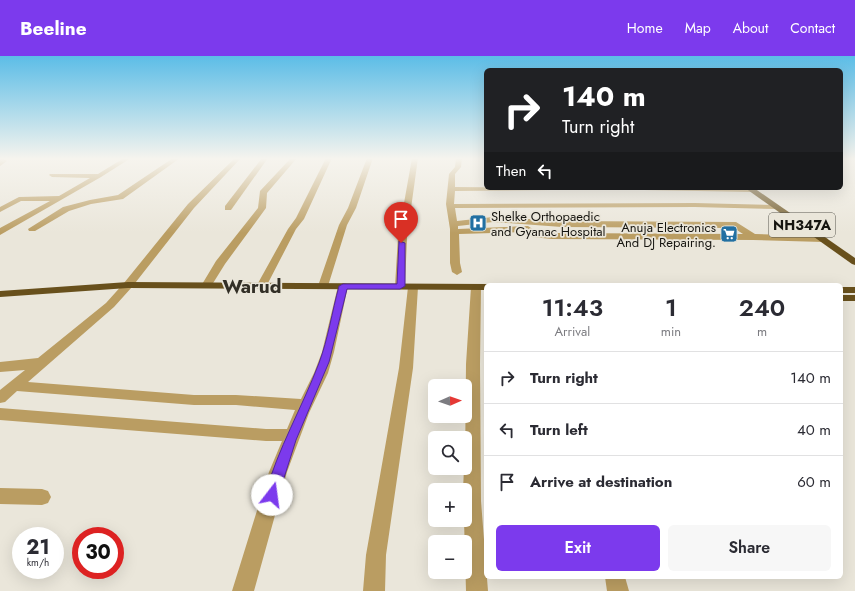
<!DOCTYPE html>
<meta charset="utf-8">
<style>
body{margin:0;font-family:Jost,sans-serif;background:#f7f7f7;color:#2b2b33;height:100vh;display:flex;flex-direction:column;font-size:15px;white-space:nowrap}
*{box-sizing:border-box;margin:0}
p{font-size:13px;color:#7c7c81}
.icon{flex:none;width:22px;height:22px;fill:none;stroke:currentColor;stroke-width:2;stroke-linecap:round;stroke-linejoin:round}
.map{position:relative;flex:1;overflow:hidden}
.sheet{position:absolute;left:484px;top:227px;width:359px;height:296px;display:flex;flex-direction:column;background:#fff;border-radius:6px;box-shadow:0 4px 16px #0002}
.sheet>*{flex:none}
.guide{position:absolute;left:484px;top:12px;width:359px;height:122px;border-radius:6px;box-shadow:0 4px 16px #0002;background:#202124;color:#fff;overflow:hidden}
.needle{width:26px;rotate:88deg}
.controls{position:absolute;left:428px;top:323px;display:grid;gap:8px}
.controls a{display:grid;place-items:center;width:44px;height:44px;border-radius:6px;background:#fff;box-shadow:0 4px 16px #0002;font-size:20px}
.speed{position:absolute;left:12px;top:471px;display:flex;gap:8px;font-size:20px;font-weight:700;text-align:center}
.speed>*{display:grid;place-content:center;width:52px;height:52px;border-radius:50%;background:#fff;box-shadow:0 4px 16px #0002;line-height:1}
.speed small{font-size:10px;font-weight:400}
.speed .limit{border:6px solid #d22;background:#fff;color:#111}
.pin{position:absolute;display:grid;place-items:center;width:34px;height:34px;color:#fff;margin:-41px -17px;border-radius:50% 50% 50% 0;rotate:-45deg;box-shadow:0 0 4px #0007}
.pin .icon{rotate:45deg}
.me{position:absolute;width:44px;margin:-22px;rotate:15deg;stroke-linejoin:round;filter:drop-shadow(0 0 3px #0008)}
.turn{display:flex;align-items:center;gap:14px;height:84px;padding:0 12px;font-size:18px}
.turn .icon{width:52px;height:52px;stroke-width:2.5}
.turn b{display:block;font-size:28px;line-height:34px}
.then{display:flex;align-items:center;height:38px;padding:0 12px;background:#0003;gap:8px;font-size:15px}
.eta{display:flex;justify-content:space-evenly;align-items:center;height:68px;text-align:center}
.eta b{font-size:24px;font-weight:600;line-height:28px}
.cta{display:flex;gap:8px;margin-top:auto;padding:8px 12px}
.cta a{flex:1;height:46px;border-radius:6px;background:#7c3aed;color:#fff;font-size:16px;font-weight:600;line-height:46px;text-align:center}
.cta a+a{background:#f7f7f7;color:#2b2b33}
ul{padding:0;list-style:none}
li{display:flex;align-items:center;gap:12px;height:52px;padding:0 12px;border-top:1px solid #e1e1e2}
li div{flex:1}
li b{display:block;font-size:15px}
li em{font-style:normal}
header{display:flex;align-items:center;gap:24px;box-sizing:border-box;height:56px;padding:0 20px;background:#7c3aed;color:#fff}
header strong{font-size:19px}
nav{display:flex;gap:22px;margin-inline-start:auto;font-size:14px}
.map>svg:first-child{display:block}
.lines{fill:none;stroke-linecap:round;stroke-linejoin:round}
.minor{fill:#ba9d62;fill-rule:evenodd}
.highway{fill:#68501c;fill-rule:evenodd}
.route{fill:#7c3aed;stroke:#51269a}
.labels{text-anchor:middle;dominant-baseline:central;stroke-width:3.5;stroke-linejoin:round;paint-order:stroke}
.far-poi-label{font-size:13px;fill:#161510;stroke:#eae6da;text-anchor:start}
.shield{fill:#eae6da;stroke:#56544d;stroke-width:1}
.shield-label{font-size:14px;font-weight:bold;fill:#161510}
.district-label{font-size:19px;font-weight:bold;fill:#322f26;stroke:#eae6da}
</style>
<header>
<strong>Beeline</strong>
<nav><a>Home</a><a>Map</a><a>About</a><a>Contact</a></nav>
</header>
<div class="map">
<svg width="855" height="535" viewBox="0 0 855 535">
<rect width="100%" height="100%" fill="#eae6da"/>
<g class="lines">
<g class="minor">
<path d="M124,102H131L101,121L0,179V172L50,145H21L0,156V151L19,141L59,140L90,122L52,121L49,119L50,118H98Z"/>
<path d="M173,102H180L123,143L91,148L69,155L35,175H29L28,173L63,151L90,144L118,139Z"/>
<path d="M235,102H241L194,152L132,231L114,251L28,326L194,339H236L301,343L314,317L322,296L338,230L343,227L347,228L348,230L334,296L328,317L309,357L287,416L254,535H232L269,416L282,385H266L0,364V352L266,373H287L295,354L236,349H194L17,335L5,346L0,347V334L25,314L0,316V306L38,302L106,247L124,227L188,148Z"/>
<path d="M262,102H268L231,154H225V150Z"/>
<path d="M291,102H297L267,137L266,152L225,208L210,232H202L201,230L216,205L258,152L260,135Z"/>
<path d="M326,102H332L304,163L296,173L267,229L262,232L258,231L257,229L288,173L296,162Z"/>
<path d="M367,102H373L356,152L347,169L328,230L323,233L319,232L318,230L339,169L348,152Z"/>
<path d="M412,102H418L407,181L405,230L400,233L395,230L398,181Z"/>
<path d="M456,102H462L461,111L455,118V131L556,132L552,134L455,135L454,148L695,147L777,149L781,151L777,153L695,151L455,152L457,165L493,161L562,165L736,166L755,178L823,180L828,183L823,186L753,184L552,183L532,181L526,176L459,178L460,207L462,216L457,219L452,216L450,207V173L446,148L449,118L455,111ZM493,166L562,171L734,172L743,178L552,177L537,176L528,170L458,173V170Z"/>
<path d="M0,103L6,104L7,105L0,110Z"/>
<path d="M576,132H753L756,134L752,136L644,134H580Z"/>
<path d="M413,228L418,231L413,312L386,499L385,535H363L366,499L399,312L408,231Z"/>
<path d="M476,228L481,231L480,308L481,445L488,535H466L464,464H465V434H463L464,412H465L466,308L471,231Z"/>
<path d="M0,432L42,433L48,435L51,441L48,447L42,449L0,448Z"/>
<path d="M605,521H625L629,535H607Z"/>
</g>
<g class="highway">
<path d="M745,132H754L855,202V209L852,208Z"/>
<path d="M128,226L486,228L490,229H486V234L128,232L0,241V235Z"/>
<rect x="841" y="231" width="14" height="6"/>
<rect x="841" y="239" width="14" height="6"/>
</g>
</g>
<linearGradient id="sky" x2="0" y2="1"><stop stop-color="#5cbde7"/><stop offset="0.58" stop-color="#f6f4ee"/><stop offset="1" stop-color="#f6f4ee" stop-opacity="0"/></linearGradient>
<rect width="855" height="177" fill="url(#sky)"/>
<path class="route" d="M399,185L405,187V230L400,233H347L329,306L296,384L277,444L272,446L267,444L265,439C278,392 302,352 319,307C328,283 332,256 339,230L343,228H397Z"/>
<defs>
<g id="hospital-square" transform="scale(0.9)"><rect x="-9" y="-9" width="18" height="18" rx="4" fill="#2270a2" stroke="#eae6da"/><path d="M-5-5h3v3.5h4V-5h3V5h-3V1.5h-4V5h-3Z" fill="#fff"/></g>
<g id="supermarket-square" transform="scale(0.9)"><rect x="-9" y="-9" width="18" height="18" rx="4" fill="#2270a2" stroke="#eae6da"/><path d="M-6-5.5h2.5l.6 2H6L4.5 2H-2.5L-4.4-4H-6ZM-1.5 3.2a1.3 1.3 0 1 0 .1 0ZM3 3.2a1.3 1.3 0 1 0 .1 0Z" fill="#fff"/></g>
</defs>
<g fill-rule="evenodd">
<use href="#hospital-square" x="478" y="167"/>
<use href="#supermarket-square" x="729" y="178"/>
</g>
<g class="labels">
<g class="far-poi-label">
<text x="491" y="160">Shelke Orthopaedic<tspan x="491" dy="15">and Gyanac Hospital</tspan></text>
<text x="716" y="171" text-anchor="end">Anuja Electronics<tspan x="716" dy="15">And DJ Repairing.</tspan></text>
</g>
<rect class="shield" x="769" y="157" width="66" height="24" rx="3"/>
<g class="shield-label">
<text x="802" y="169">NH347A</text>
</g>
<g class="district-label">
<text x="252" y="230">Warud</text>
</g>
</g>
</svg>
<div class="controls">
<a><svg class="needle" viewBox="-14 -14 28 28"><path d="M0-13l5 13h-10z" fill="#e53935"/><path d="M0 13l5-13h-10z" fill="#7c7c81"/></svg></a>
<a><svg class="icon" aria-label="search" viewBox="0 0 24 24"><circle cx="10" cy="10" r="6"/><path d="M15 15l6 6"/></svg></a>
<a>+</a>
<a>−</a>
</div>
<div class="speed"><div>21<small>km/h</small></div><div class="limit">30</div></div>
<div class="pin" style="left:401px;top:187px;background:#d93025"><svg class="icon" aria-label="arrive" viewBox="0 0 24 24"><path d="M6 21V4h12l-3 4 3 4H6"/></svg></div>
<svg class="me" style="left:272px;top:439px" viewBox="-20 -20 40 40"><circle r="19" fill="#fff"/><path d="M0-13L10 11 0 6-10 11z" fill="#7c3aed"/></svg>
<div class="guide">
<div class="turn"><svg class="icon" aria-label="right" viewBox="0 0 24 24"><path d="M7 20v-9h11M14 6l5 5-5 5"/></svg><div><b>140 m</b>Turn right</div></div>
<div class="then">Then<svg class="icon" aria-label="left" viewBox="0 0 24 24"><path d="M17 20v-9H6M10 6l-5 5 5 5"/></svg></div>
</div>
<section class="sheet">
<div class="eta">
<div><b>11:43</b><p>Arrival</p></div>
<div><b>1</b><p>min</p></div>
<div><b>240</b><p>m</p></div>
</div>
<ul>
<li><svg class="icon" aria-label="right" viewBox="0 0 24 24"><path d="M7 20v-9h11M14 6l5 5-5 5"/></svg><div><b>Turn right</b></div><em>140 m</em></li>
<li><svg class="icon" aria-label="left" viewBox="0 0 24 24"><path d="M17 20v-9H6M10 6l-5 5 5 5"/></svg><div><b>Turn left</b></div><em>40 m</em></li>
<li><svg class="icon" aria-label="arrive" viewBox="0 0 24 24"><path d="M6 21V4h12l-3 4 3 4H6"/></svg><div><b>Arrive at destination</b></div><em>60 m</em></li>
</ul>
<div class="cta"><a>Exit</a><a>Share</a></div>
</section>
</div>
